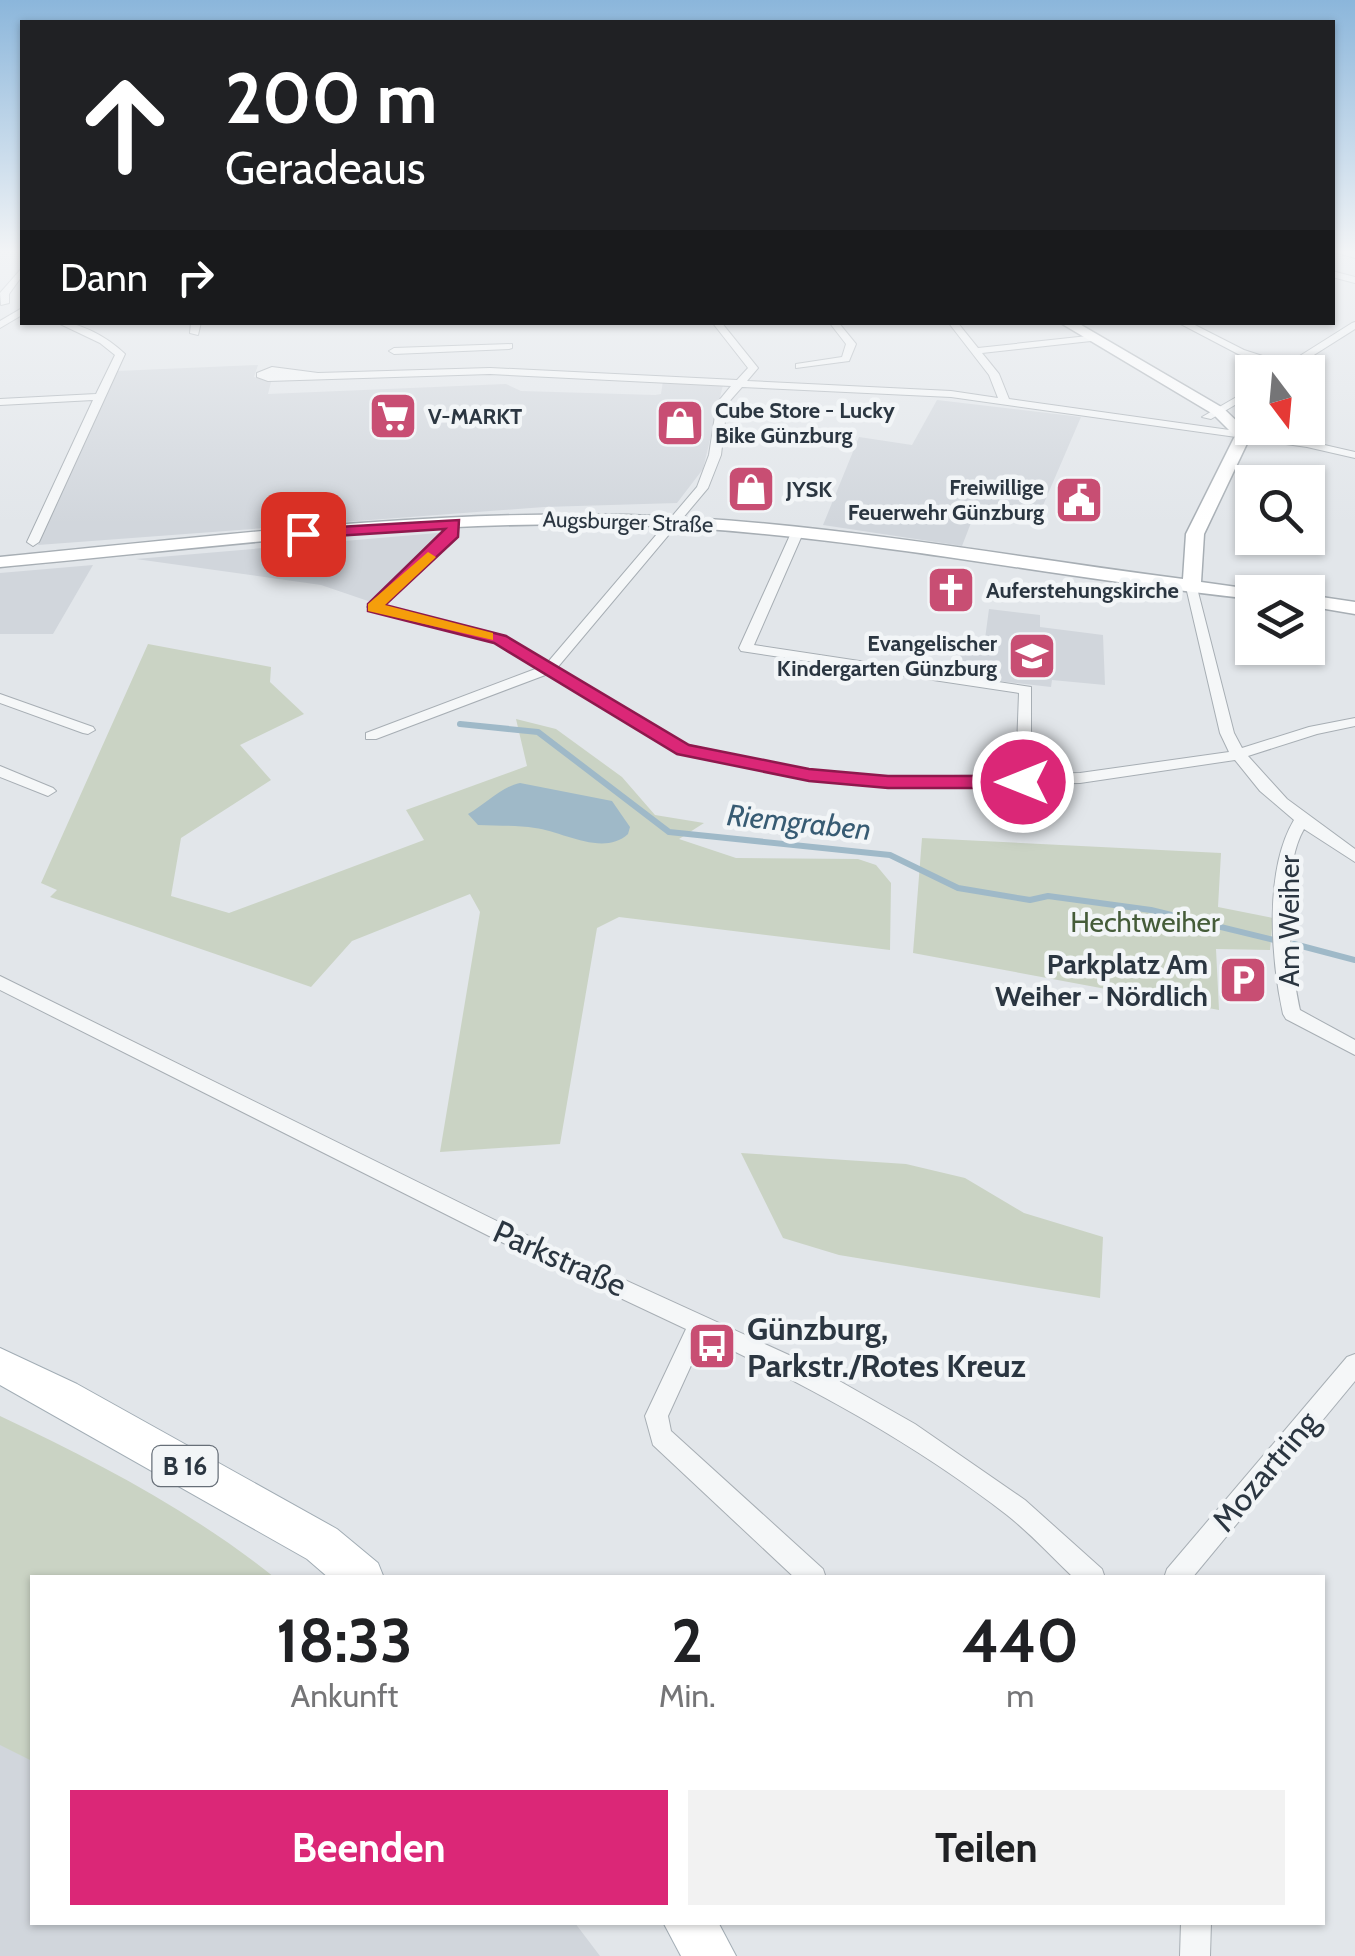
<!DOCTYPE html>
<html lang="de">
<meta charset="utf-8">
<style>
body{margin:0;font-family:Cabin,sans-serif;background:#f2f2f2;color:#202124;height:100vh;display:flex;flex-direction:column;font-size:38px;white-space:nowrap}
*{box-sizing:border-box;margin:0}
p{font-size:32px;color:#757577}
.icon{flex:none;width:55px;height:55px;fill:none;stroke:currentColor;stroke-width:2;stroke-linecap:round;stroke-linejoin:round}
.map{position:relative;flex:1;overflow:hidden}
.panel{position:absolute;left:30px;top:1575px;width:1295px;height:350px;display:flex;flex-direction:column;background:#fff;border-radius:0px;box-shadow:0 2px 8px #0004}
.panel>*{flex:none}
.hud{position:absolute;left:20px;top:20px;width:1315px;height:305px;border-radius:0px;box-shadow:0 2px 8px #0004;background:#202124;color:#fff;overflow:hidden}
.needle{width:65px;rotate:164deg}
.tools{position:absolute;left:1235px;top:355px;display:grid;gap:20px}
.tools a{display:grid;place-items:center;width:90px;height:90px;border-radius:0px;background:#fff;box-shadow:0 2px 8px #0004;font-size:50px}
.pin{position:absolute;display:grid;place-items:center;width:85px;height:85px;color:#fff;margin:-42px;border-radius:20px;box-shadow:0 5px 15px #0006}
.me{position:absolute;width:110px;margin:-55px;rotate:270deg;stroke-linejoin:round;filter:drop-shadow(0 0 8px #0008)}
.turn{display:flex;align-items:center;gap:35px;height:210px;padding:0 40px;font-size:45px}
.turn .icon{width:130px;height:130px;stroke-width:2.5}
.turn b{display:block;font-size:70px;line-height:85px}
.then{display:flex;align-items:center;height:95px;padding:0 40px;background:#0003;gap:20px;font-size:38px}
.eta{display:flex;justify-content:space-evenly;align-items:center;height:170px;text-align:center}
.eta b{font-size:60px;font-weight:700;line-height:70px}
.button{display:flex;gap:20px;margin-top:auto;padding:20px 40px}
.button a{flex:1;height:115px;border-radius:0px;background:#db2777;color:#fff;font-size:40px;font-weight:700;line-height:115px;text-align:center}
.button a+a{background:#f2f2f2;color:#202124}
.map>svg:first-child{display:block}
.built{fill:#d1d6dc}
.green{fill:#cad3c4}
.water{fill:#9fb9c8}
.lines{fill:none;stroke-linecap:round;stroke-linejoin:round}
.stream{stroke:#9fb9c8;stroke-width:6}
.street-casing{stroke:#a7aeb4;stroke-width:2}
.secondary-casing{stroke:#a7aeb4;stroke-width:3}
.primary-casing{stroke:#a2adb5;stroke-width:2}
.street{fill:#f5f7f8;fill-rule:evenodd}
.secondary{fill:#fff;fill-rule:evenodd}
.primary{fill:#fff;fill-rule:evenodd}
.route{fill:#db2777;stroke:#8e194d;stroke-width:2.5}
.slow{fill:#f59e0b}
.labels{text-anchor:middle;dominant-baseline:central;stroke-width:9;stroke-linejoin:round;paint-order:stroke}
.far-poi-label{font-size:22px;font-weight:bold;fill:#2b3641;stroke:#f2f5f7;text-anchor:start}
.far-street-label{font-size:22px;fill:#2b3641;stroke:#f2f5f7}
.shield{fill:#f2f5f7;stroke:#676f78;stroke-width:2.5}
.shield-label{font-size:25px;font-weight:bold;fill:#2b3641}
.street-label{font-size:28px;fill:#2b3641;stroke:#f2f5f7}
.park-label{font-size:28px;fill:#455c39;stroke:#f2f5f7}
.poi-label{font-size:28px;font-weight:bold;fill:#2b3641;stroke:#f2f5f7;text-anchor:end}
.water-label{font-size:30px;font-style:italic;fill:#375b73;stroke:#f2f5f7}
.near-street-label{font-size:32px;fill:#2b3641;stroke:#f2f5f7}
.near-poi-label{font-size:32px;font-weight:bold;fill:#2b3641;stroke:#f2f5f7;text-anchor:start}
</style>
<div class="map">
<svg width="1355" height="1956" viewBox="0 0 1355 1956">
<rect width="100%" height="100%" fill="#e2e6ea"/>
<g class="built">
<path d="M258,365L254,377L271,382L268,394L506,384L521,391L655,395L661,394L663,381L723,385L703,469L677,503L544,507L38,545L117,371Z"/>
<path d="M937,400L1081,417L1035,524L974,515L962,546L823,525L859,437L912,445Z"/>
<path d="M449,532L371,602L321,585L136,559Z"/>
<path d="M93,565L53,634H0V573Z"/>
<path d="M989,609L1040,615V627L1103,635L1105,685L1052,680L1051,687L956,676L964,637L985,639Z"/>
<path d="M32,1623V1922L575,1923L600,1956H0V1635Z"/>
</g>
<g class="green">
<path d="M148,644L271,667L270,682L304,714L240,745L271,780L181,838L171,896L229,913L424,840L406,810L527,766L516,719L556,729L622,777L655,815L704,823L679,839L736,858L858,859L876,865L891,883L890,950L619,917L597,928L560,1144L440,1152L480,912L470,894L352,941L311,987L50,897L57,890L41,883Z"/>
<path d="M922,838L1221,853L1218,907L1273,918L1270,950L1216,949L1219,1010L913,953Z"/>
<path d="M741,1153L906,1164L965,1178L1024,1213L1103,1237L1100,1298L839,1255L783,1238Z"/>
<path d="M0,1416C94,1460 193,1512 274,1577L32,1578V1761L0,1745Z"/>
</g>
<path class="water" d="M520,783L612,801L630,827L628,834C603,857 562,831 535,828C517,825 497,826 478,825L468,814C486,804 501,787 520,783Z"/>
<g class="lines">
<g class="stream">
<path d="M460,724L538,732L669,832L890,855L958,888L1030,900L1048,896L1151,910L1274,940"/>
<path d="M1294,944L1355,960"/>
</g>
<g class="street-casing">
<g id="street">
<path d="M1333,250L1355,252V258L1334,252Z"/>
<path d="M22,268V276L9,294V303L1,305L0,293Z"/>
<path d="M1332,271L1355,277V283L1332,277Z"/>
<path d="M22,308V315L0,328V321Z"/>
<path d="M56,322C81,322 107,337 125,354L39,542L33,546L27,542L93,400L0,405V399L96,394L115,355L100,343Z"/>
<path d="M191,322H201L198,335L190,333Z"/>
<path d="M712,322H721L758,368L747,381L951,391L998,398L989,375L948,322H957L978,348L1088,336L1093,339L1091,341L982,353L999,374L1009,399L1307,441L1355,452V458L1307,447L951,397L742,387L727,404L721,455L708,488L557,668L688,745L809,770L888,777L1016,775L1019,693L741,651L739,648L791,533L797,529L803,533L754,645L1031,687V774L1080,773L1229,752L1220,733L1186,587L1196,584L1234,733L1242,748L1309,727L1355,718V726L1317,734L1248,756L1287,799L1355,849V862L1304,829C1280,870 1290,964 1300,1010L1355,1040V1055L1286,1019L1283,1014C1271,959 1264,870 1294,820L1260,791L1235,760L1080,783L1029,784L1023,787L1017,784L888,787L809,780L683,753L548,674L376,739H366V733L538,668L495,642L367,607L446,533L449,520L459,523L456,537L382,605L505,636L548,662L697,487L709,455L717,403L731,386L490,374L268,381L257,377V373L272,367L318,373L490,368L737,380L748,368Z"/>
<path d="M829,322H838L856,344L849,361L796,368V364L842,357L846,344Z"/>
<path d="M1177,322H1189L1244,350L1287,364L1352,323L1355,322V329L1287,372H1276L1281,368L1238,354Z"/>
<path d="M512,344V348L509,349L394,354L389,351L394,348Z"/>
<path d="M1252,388V395L1211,419L1202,417Z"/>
<path d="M0,694L93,727L95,730L88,734L83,733L0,703Z"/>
<path d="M0,766L53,788L56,791L48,796L0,777Z"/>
<path d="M0,976L511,1228L813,1366L915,1424L1025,1500L1102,1569L1105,1578H1074C1052,1557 1031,1534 1007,1515C914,1443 811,1387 704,1337L668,1416L671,1431L823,1569L826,1578H795L653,1445L645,1416L686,1329L497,1240L0,990Z"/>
<path d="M1355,1354V1381L1192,1578H1164L1167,1569L1347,1357Z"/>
<path d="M1181,1922H1211L1210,1956H1180Z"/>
</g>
</g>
<g class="secondary-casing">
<g id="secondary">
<path d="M1059,322H1076L1223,408L1248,432L1251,435L1204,534L1201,582L1258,590L1252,592V599C1045,577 837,531 628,525C419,519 208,548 0,567V557C208,537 418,510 627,515C813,520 999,555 1183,579L1186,534L1235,436L1213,414Z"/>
<path d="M1308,595L1355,602V614L1308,606Z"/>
</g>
</g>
<g class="primary-casing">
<g id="primary">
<path d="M0,1348L77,1384L337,1529L378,1563L384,1578H329L307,1559L0,1385Z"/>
<path d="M663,1922H718L736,1956H681Z"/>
</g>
</g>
<use href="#street" class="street"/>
<use href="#secondary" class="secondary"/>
<use href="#primary" class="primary"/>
</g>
<linearGradient id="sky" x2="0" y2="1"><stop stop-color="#8bb6db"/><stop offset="0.48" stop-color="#f2f4f6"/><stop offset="1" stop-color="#f2f4f6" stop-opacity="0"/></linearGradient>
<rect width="1355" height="524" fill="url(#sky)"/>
<path class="route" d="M459,520L458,537L385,605L506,636L689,745L809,769L888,776H1023L1033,782L1023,788H888L809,781L677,754L494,643L368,611V604L445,529L303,538L295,534L303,529Z"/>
<path class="slow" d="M428,552L436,557L433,560L385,605L493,633V640L368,611V604Z"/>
<defs>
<g id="supermarket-square" transform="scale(2.5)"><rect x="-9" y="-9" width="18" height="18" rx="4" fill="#c84e73" stroke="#f2f5f7"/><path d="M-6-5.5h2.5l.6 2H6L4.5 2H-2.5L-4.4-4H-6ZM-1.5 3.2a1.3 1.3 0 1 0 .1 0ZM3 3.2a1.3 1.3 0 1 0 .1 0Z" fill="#fff"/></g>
<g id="shop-square" transform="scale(2.5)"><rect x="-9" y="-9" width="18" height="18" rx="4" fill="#c84e73" stroke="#f2f5f7"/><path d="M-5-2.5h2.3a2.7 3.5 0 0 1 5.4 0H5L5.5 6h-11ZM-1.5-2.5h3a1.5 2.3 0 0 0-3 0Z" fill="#fff"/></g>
<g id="civic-square" transform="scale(2.5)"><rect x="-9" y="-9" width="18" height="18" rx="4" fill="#c84e73" stroke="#f2f5f7"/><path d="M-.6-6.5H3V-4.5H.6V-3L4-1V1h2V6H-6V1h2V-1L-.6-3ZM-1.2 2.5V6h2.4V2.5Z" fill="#fff"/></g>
<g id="church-square" transform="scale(2.5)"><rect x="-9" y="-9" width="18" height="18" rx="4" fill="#c84e73" stroke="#f2f5f7"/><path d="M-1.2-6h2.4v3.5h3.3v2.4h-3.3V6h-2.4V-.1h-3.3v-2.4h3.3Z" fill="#fff"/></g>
<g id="school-square" transform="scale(2.5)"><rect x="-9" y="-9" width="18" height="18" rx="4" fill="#c84e73" stroke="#f2f5f7"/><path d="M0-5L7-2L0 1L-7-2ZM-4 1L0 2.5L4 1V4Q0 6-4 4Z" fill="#fff"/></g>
<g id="parking-square" transform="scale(2.5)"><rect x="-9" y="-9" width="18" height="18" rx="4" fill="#c84e73" stroke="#f2f5f7"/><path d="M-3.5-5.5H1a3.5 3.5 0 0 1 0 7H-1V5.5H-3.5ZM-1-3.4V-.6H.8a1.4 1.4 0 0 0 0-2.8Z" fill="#fff"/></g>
<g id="bus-square" transform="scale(2.5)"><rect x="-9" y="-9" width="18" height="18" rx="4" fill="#c84e73" stroke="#f2f5f7"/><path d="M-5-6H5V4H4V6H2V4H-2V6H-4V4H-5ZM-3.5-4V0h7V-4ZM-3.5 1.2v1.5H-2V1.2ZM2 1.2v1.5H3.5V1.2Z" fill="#fff"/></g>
</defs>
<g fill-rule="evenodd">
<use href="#supermarket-square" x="393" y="416"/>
<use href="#shop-square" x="680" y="423"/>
<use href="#shop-square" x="751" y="489"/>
<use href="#civic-square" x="1079" y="500"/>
<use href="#church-square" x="951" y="590"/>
<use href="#school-square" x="1032" y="656"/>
<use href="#parking-square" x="1243" y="980"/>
<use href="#bus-square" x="712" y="1346"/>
</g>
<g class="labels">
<g class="far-poi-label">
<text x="715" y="410">Cube Store - Lucky<tspan x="715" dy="25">Bike Günzburg</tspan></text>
<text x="428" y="416">V-MARKT</text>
<text x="1044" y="487" text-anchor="end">Freiwillige<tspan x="1044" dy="25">Feuerwehr Günzburg</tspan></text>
<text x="786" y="489">JYSK</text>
<text x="986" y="590">Auferstehungskirche</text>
<text x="997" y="643" text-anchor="end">Evangelischer<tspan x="997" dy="25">Kindergarten Günzburg</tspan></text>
</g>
<g class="far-street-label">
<text transform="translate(628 522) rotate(2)">Augsburger Straße</text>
</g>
<rect class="shield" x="152.5" y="1446" width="65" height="40" rx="8"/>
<g class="shield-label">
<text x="185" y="1466">B 16</text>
</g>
<g class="street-label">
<text transform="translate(1289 921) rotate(-90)">Am Weiher</text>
</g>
<g class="park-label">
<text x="1145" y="922">Hechtweiher</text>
</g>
<g class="poi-label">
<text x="1208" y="964">Parkplatz Am<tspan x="1208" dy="32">Weiher - Nördlich</tspan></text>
</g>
<g class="water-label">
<text transform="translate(799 822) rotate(6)">Riemgraben</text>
</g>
<g class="near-street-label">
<text transform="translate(560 1258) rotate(24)">Parkstraße</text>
<text transform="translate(1265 1471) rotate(-50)">Mozartring</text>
</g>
<g class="near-poi-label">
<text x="747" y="1328">Günzburg,<tspan x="747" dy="37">Parkstr./Rotes Kreuz</tspan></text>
</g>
</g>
</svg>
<div class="tools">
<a><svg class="needle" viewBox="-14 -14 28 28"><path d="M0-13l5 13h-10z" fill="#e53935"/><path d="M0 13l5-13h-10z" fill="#757577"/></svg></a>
<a><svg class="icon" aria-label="search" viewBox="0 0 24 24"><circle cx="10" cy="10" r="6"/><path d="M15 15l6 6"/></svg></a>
<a><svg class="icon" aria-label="layers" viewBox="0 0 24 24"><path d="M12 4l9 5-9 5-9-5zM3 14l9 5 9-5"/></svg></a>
</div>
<div class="pin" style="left:303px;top:534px;background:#d93025"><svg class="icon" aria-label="arrive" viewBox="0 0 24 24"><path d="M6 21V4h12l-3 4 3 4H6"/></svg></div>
<svg class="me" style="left:1023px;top:782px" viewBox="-20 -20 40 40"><circle r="17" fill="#db2777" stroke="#fff" stroke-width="3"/><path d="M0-11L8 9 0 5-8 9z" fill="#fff"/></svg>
<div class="hud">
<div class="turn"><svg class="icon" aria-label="ahead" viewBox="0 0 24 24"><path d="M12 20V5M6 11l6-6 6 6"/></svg><div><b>200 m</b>Geradeaus</div></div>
<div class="then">Dann<svg class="icon" aria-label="right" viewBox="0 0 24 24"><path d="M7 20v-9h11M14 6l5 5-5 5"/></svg></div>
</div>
<section class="panel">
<div class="eta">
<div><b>18:33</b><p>Ankunft</p></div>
<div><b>2</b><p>Min.</p></div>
<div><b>440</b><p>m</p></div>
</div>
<div class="button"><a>Beenden</a><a>Teilen</a></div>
</section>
</div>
